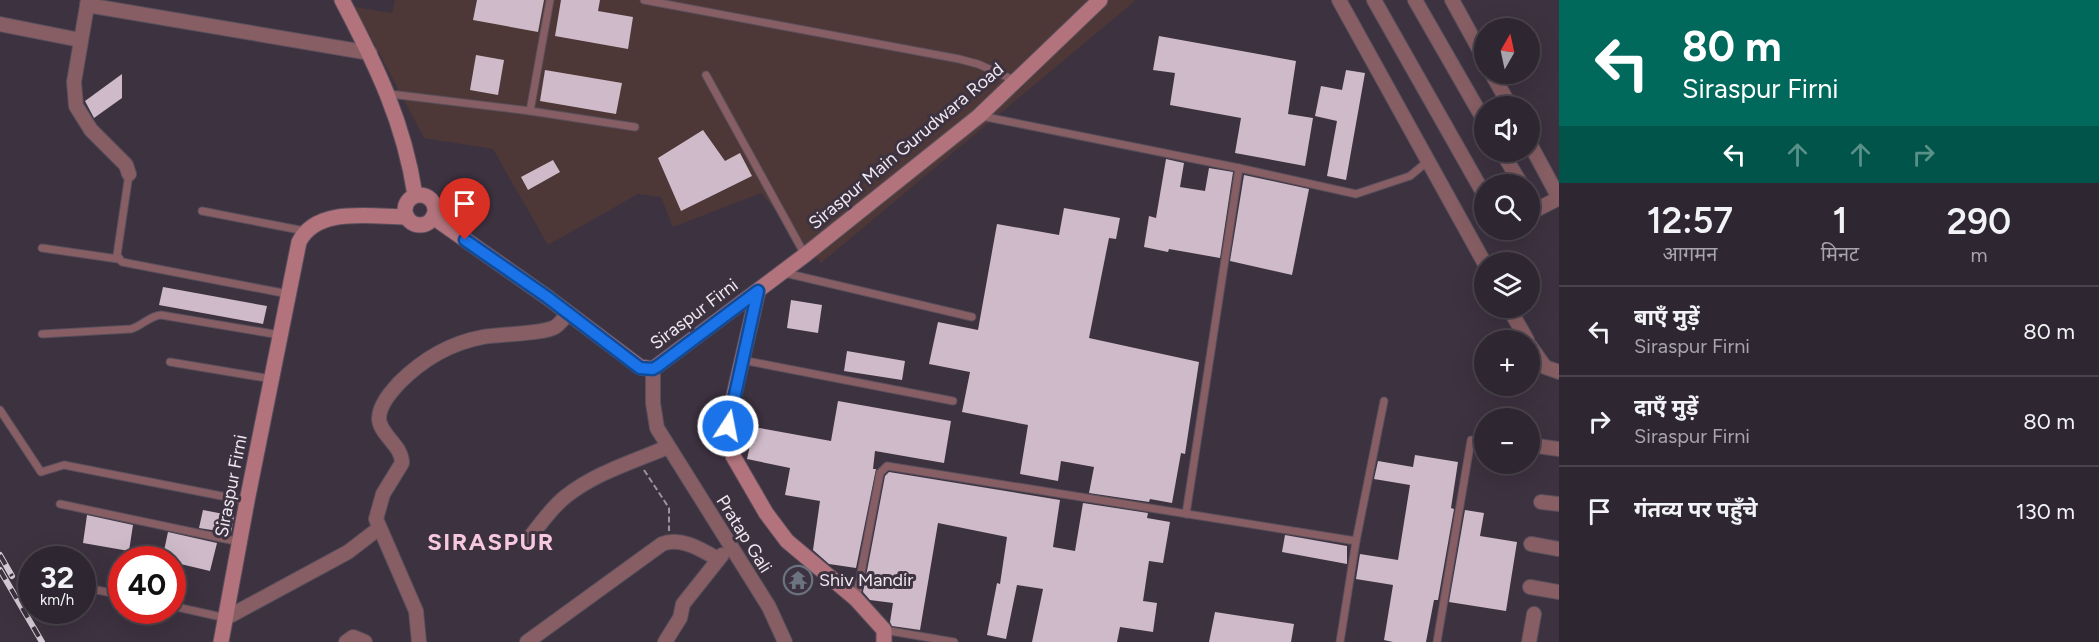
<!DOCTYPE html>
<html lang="hi">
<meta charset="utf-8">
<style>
body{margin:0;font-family:Figtree,"Noto Sans Devanagari",sans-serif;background:#362e38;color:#f1f3f6;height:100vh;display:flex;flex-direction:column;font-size:22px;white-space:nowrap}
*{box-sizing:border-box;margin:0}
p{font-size:20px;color:#a7a5ab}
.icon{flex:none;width:33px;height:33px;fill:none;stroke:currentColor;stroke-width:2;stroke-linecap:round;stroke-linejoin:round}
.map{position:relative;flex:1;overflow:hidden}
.panel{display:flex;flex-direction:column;background:#2e2630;width:540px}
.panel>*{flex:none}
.banner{background:#00695c;color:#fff;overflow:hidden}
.needle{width:39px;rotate:9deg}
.tools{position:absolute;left:1474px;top:18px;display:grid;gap:12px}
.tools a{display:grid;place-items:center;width:66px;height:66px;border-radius:50%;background:#2e2630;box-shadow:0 6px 24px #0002,0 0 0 2px #49434c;font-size:30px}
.speed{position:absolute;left:18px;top:546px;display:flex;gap:12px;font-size:30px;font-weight:700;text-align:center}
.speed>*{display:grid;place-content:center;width:78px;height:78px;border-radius:50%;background:#2e2630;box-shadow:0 6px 24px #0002,0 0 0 2px #49434c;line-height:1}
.speed small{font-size:15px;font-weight:400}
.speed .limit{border:9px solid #d22;background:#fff;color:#111}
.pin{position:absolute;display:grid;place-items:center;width:51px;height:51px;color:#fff;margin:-62px -26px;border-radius:50% 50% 50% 0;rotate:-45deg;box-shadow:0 0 6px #0007}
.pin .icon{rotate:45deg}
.me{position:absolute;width:66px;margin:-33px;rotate:11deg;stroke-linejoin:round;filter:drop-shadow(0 0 4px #0008)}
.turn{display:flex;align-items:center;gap:21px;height:126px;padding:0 24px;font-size:27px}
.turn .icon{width:78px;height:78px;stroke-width:2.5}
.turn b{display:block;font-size:42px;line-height:51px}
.lanes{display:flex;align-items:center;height:57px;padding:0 24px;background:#0003;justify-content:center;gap:30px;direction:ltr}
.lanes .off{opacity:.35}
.eta{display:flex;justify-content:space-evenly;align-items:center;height:102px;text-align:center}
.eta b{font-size:36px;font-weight:600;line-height:42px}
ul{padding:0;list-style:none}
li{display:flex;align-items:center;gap:18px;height:90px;padding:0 24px;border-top:2px solid #49434c}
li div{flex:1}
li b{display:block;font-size:22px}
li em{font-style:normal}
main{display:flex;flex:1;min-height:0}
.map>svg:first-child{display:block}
.industrial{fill:#4d3837}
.building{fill:#cebac8}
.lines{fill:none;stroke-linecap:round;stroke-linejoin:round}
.lane-casing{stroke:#594f5c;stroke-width:9}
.street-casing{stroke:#594f5c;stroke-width:16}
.secondary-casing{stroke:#594f5c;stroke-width:17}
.path{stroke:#9c939f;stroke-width:2;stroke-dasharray:6 3;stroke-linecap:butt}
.lane{stroke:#865e63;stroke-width:7}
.street{stroke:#865e63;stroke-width:14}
.secondary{stroke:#b2737c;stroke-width:15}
.rail-casing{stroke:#d4cbd6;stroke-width:6}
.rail{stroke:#3d3240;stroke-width:4;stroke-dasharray:11;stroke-linecap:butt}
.route-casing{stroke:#114b97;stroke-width:15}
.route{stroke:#1a73e8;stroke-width:10}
.labels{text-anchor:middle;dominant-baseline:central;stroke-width:6;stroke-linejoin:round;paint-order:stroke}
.street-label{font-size:18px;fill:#efe7f1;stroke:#3d3240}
.poi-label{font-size:18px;fill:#efe7f1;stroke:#3d3240;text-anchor:start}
.district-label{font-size:24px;font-weight:bold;letter-spacing:1.5px;fill:#f7c9e0;stroke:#3d3240}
</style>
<main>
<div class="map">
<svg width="1559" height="642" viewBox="0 0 1559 642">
<rect width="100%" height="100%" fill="#3d3240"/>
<path class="industrial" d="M395,0H1136L821,263L761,193L673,227L661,197L638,194L548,245L493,149L424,138L355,7L392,13Z"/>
<g class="building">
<path d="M477,0H544L538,32L473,20Z"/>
<path d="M561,0H600L598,11L633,17L628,49L555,36Z"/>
<path d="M1159,36L1296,61L1288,114L1313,118L1305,166L1235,153L1241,118L1170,105L1175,73L1153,70Z"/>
<path d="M476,55L504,60L498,95L470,90Z"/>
<path d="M545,70L622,83L616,114L540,101Z"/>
<path d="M1346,70L1365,73L1346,180L1327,176L1337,121L1315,116L1321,86L1342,90Z"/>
<path d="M122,74V98L94,118L85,101Z"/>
<path d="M703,130L725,161L740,153L752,176L681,211L658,158Z"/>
<path d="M1166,159L1184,163L1180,187L1205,191L1209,168L1233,172L1220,258L1169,249L1168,252L1144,247L1149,216L1156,218Z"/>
<path d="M553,160L560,172L528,190L521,177Z"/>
<path d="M1244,175L1309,189L1292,275L1230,261Z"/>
<path d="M1064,208L1120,218L1116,239L1109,238L1089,338L1199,362L1185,454L1181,453L1172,503L1150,499L1149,502L1089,493L1094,467L1061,461L1058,481L1020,474L1028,425L962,412L970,372L929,364L938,322L978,330L997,224L1059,235Z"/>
<path d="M163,287L267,306L263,324L159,305Z"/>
<path d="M791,300L822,305L818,333L787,328Z"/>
<path d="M847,351L905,361L902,380L844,371Z"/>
<path d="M838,401L951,421L944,463L875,451L873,469H876L856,568L829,564L813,550L820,501L785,495L790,468L747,459L754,427L831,441Z"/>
<path d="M1415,455L1458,462L1451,508L1454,509L1438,600H1434L1426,642H1393L1384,640L1393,585L1356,579L1360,554L1398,560L1410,485L1374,479L1378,461L1413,467Z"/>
<path d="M889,472L1060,500L1053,547L1075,551L1083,503L1148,513L1147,518L1170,522L1163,563L1149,561L1143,601L1157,603L1153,632L1120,627L1117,642H1032L1043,589L1017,585L1006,639L987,635L997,583L1000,584L1007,537L938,523L920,630L892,626L890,622L893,603L870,600L863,592L885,476Z"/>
<path d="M203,510L234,516L231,533L199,528Z"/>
<path d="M1465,510L1484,513L1480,536L1517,542L1506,611L1449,602Z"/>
<path d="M87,515L133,525L129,551L83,543Z"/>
<path d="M168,532L217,543L210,571L172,562V560H162Z"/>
<path d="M1285,535L1347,546V564L1282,552Z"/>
<path d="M1215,612L1294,624L1291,642H1209Z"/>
</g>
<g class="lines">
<g class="lane-casing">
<g id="lane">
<path d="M644,0L959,59L978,64L1016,81"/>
<path d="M706,75L805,255"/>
<path d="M390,94L530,111L635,127"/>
<path d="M530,111L550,0"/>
<path d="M981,116L1239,168L1356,194L1410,176L1428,161"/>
<path d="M129,174L117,255L122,262L288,294"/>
<path d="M202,211L305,231"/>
<path d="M42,248L118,259"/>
<path d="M785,273L972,317"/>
<path d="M42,334L131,329C142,326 149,316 161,315L280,335"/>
<path d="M742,360L953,401"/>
<path d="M170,362L272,379"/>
<path d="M0,410L41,472L64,465L247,501"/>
<path d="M60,504L240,542"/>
<path d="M1186,514L1239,168"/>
<path d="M82,587L122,595"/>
<path d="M856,599L880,473L887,466L1356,541"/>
<path d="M172,606L226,618"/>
<path d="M884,630L954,642"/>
<path d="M1340,642L1356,541L1384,401"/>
<path d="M1437,642L1471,440"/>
</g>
</g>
<g class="street-casing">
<g id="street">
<path d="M88,0L74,82L76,106L91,130L126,165L129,174"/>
<path d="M1339,0L1485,264"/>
<path d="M1374,0L1485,196"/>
<path d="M1415,0L1485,122"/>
<path d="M1452,0L1485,60"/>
<path d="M87,5L370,53"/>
<path d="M0,24L80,40"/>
<path d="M1492,74L1510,106"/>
<path d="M1530,144L1559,198"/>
<path d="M1502,152L1521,184"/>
<path d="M1530,213L1559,198"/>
<path d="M1509,308L1527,340"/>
<path d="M1530,346L1545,367L1559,372"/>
<path d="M653,369V403L657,428L769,607L785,642"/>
<path d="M1530,445L1559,449"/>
<path d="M1541,502L1559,504"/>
<path d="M525,543C538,528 549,510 565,497C595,473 632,462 668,447"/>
<path d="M1531,544L1559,549"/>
<path d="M1530,587L1559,592"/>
<path d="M226,618L348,552L378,529"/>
<path d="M346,642L353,637L365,642"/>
<path d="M419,642L416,611L376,519L383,494L402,463C402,445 380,435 379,419C379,405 391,392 399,383C422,360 450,343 483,337C499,334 543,334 555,327C560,324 564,318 568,313"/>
<path d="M527,642L662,544C680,536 702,550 718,559"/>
<path d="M665,642L680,618L683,604L722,555"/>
<path d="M1529,642L1534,614"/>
</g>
</g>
<g class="secondary-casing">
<g id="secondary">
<path d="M342,0C376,65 404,122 415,195"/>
<circle cx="420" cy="210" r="15"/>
<path d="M433,217L547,297L640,367L653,369L805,255L979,116L1100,0"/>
<path d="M758,291L729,417V441L733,456L766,513L787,541L856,599L884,630V642"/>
<path d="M221,642L247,501L299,242C317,206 372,217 407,217"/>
</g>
</g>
<path class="path" d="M644,470L669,508V531"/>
<use href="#lane" class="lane"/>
<use href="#street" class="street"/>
<use href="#secondary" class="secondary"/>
<g class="rail-casing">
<g id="rail">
<path d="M0,555L12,576"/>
<path d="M0,570L42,642"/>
</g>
</g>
<use href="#rail" class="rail"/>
</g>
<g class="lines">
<g class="route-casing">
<path id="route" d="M465,240L547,297L640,368L653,369L658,366L758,291L728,426"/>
</g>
<use href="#route" class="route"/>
</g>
<defs>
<g id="temple-ring" transform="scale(1.5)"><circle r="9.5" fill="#3d3240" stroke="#6b7280" stroke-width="1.5"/><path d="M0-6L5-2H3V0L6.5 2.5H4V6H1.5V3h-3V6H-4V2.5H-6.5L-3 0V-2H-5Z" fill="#6b7280"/></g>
</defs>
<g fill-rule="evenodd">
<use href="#temple-ring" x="798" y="580"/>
</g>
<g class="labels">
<g class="street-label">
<text transform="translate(906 146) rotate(-40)">Siraspur Main Gurudwara Road</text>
<text transform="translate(694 314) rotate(-37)">Siraspur Firni</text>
<text transform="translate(231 486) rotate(-79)">Siraspur Firni</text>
<text transform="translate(744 534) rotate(58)">Pratap Gali</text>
</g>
<g class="poi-label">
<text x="819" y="580">Shiv Mandir</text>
</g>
<g class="district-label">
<text x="491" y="541">SIRASPUR</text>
</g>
</g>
</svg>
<div class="tools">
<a><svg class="needle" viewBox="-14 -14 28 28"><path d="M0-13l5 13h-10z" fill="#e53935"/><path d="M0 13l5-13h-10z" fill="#a7a5ab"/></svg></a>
<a><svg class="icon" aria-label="sound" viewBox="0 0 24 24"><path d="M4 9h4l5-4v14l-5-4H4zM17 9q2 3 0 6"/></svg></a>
<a><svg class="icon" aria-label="search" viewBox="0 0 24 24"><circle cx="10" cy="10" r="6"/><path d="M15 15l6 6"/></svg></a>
<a><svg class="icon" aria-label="layers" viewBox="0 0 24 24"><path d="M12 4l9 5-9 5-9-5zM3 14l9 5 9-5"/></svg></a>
<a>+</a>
<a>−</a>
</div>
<div class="speed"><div>32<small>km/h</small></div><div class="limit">40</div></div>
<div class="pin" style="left:465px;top:240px;background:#d93025"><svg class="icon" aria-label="arrive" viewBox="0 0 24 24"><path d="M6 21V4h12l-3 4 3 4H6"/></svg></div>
<svg class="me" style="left:728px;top:426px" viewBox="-20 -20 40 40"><circle r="17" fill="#1a73e8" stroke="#fff" stroke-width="3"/><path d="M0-11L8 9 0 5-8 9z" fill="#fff"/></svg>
</div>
<section class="panel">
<div class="banner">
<div class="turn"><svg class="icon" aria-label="left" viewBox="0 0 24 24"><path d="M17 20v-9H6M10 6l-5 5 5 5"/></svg><div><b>80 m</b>Siraspur Firni</div></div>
<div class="lanes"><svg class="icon" aria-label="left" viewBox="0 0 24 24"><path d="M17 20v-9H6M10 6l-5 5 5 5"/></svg><svg class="icon off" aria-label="ahead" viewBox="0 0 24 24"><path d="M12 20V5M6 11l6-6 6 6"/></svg><svg class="icon off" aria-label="ahead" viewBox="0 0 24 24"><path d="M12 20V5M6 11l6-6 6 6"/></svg><svg class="icon off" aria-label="right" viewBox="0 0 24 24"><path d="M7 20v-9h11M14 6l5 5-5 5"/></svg></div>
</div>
<div class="eta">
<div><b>12:57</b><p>आगमन</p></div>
<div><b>1</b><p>मिनट</p></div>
<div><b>290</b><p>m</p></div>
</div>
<ul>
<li><svg class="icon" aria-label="left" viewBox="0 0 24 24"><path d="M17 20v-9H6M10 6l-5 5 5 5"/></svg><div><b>बाएँ मुड़ें</b><p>Siraspur Firni</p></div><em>80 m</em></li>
<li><svg class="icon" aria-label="right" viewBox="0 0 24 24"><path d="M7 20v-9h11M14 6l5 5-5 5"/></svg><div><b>दाएँ मुड़ें</b><p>Siraspur Firni</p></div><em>80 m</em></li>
<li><svg class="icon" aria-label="arrive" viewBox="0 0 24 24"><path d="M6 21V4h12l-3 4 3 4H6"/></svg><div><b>गंतव्य पर पहुँचे</b></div><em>130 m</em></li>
</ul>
</section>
</main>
